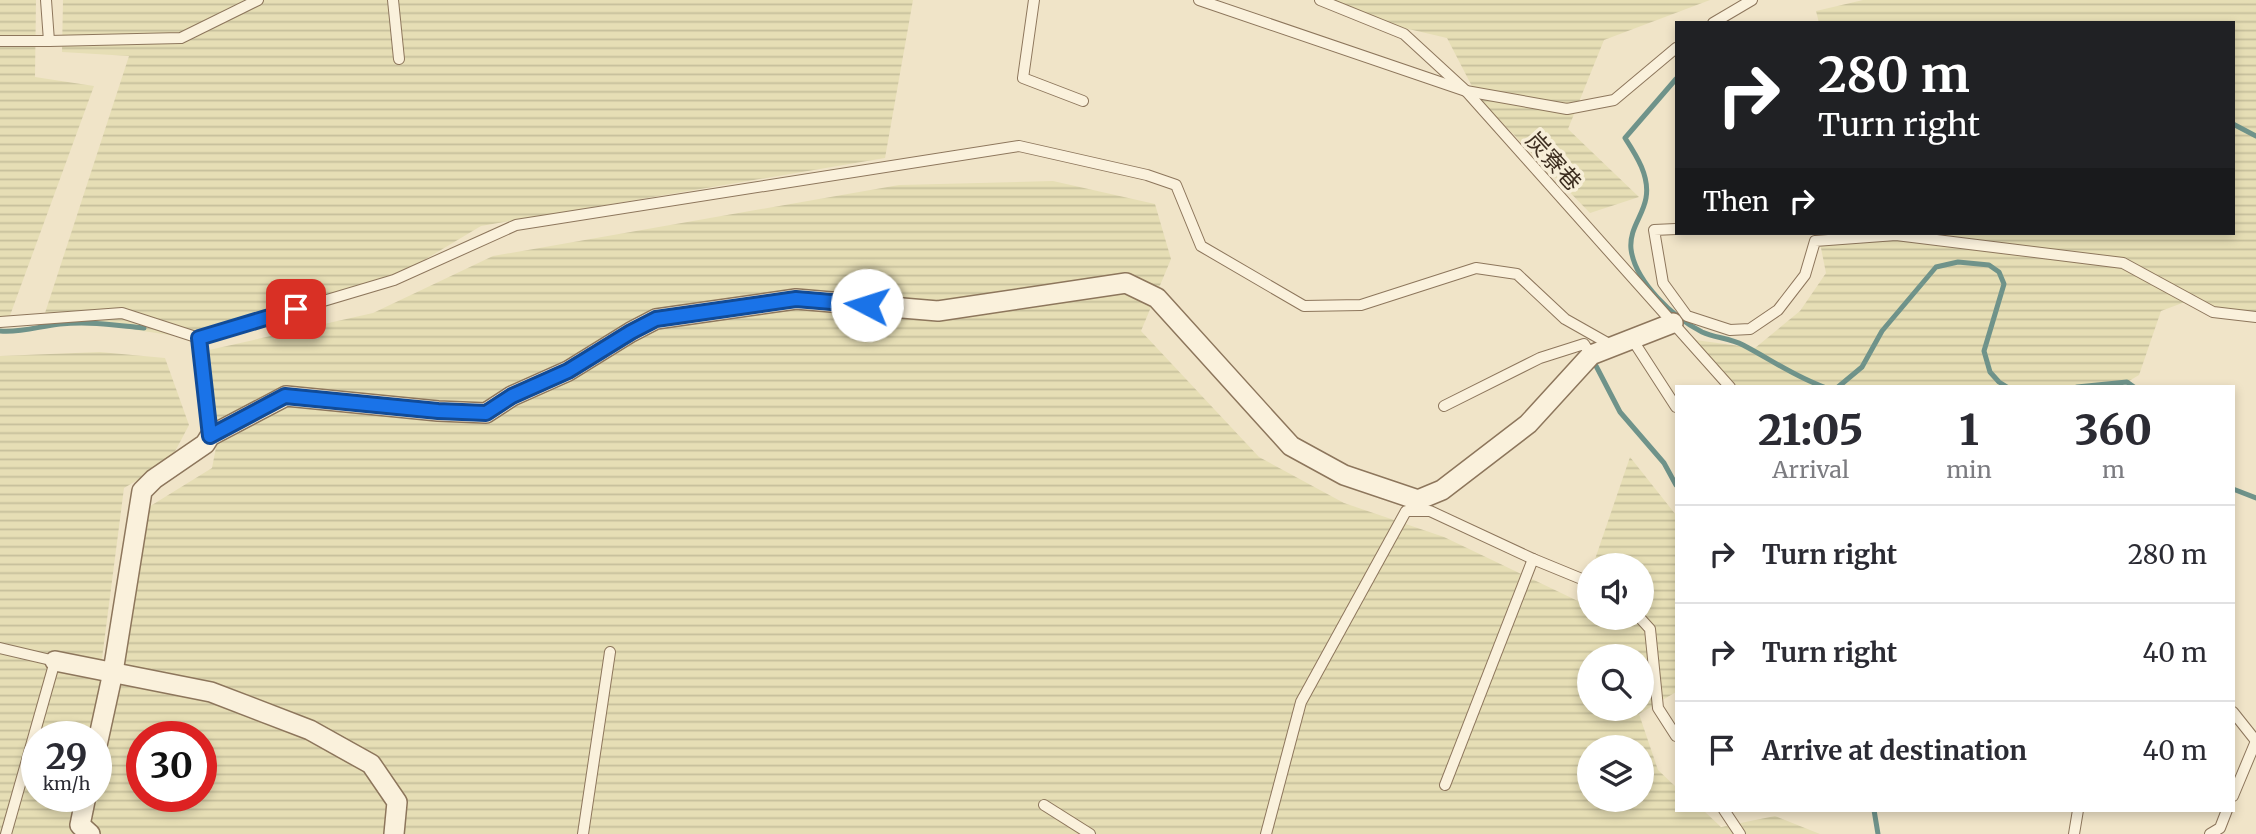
<!DOCTYPE html>
<meta charset="utf-8">
<style>
body{margin:0;font-family:Merriweather,"Noto Sans TC",serif;background:#f7f7f7;color:#2b2b33;height:100vh;display:flex;flex-direction:column;font-size:26px;white-space:nowrap}
*{box-sizing:border-box;margin:0}
p{font-size:23px;color:#7c7c81}
.icon{flex:none;width:38px;height:38px;fill:none;stroke:currentColor;stroke-width:2;stroke-linecap:round;stroke-linejoin:round}
.map{position:relative;flex:1;overflow:hidden}
.side{position:absolute;left:1675px;top:385px;width:560px;height:427px;display:flex;flex-direction:column;background:#fff;border-radius:0px;box-shadow:0 4px 10px #0003}
.side>*{flex:none}
.banner{position:absolute;left:1675px;top:21px;width:560px;height:214px;border-radius:0px;box-shadow:0 4px 10px #0003;background:#202124;color:#fff;overflow:hidden}
.controls{position:absolute;left:1577px;top:553px;display:grid;gap:14px}
.controls a{display:grid;place-items:center;width:77px;height:77px;border-radius:50%;background:#fff;box-shadow:0 4px 10px #0003;font-size:35px}
.speed{position:absolute;left:21px;top:721px;display:flex;gap:14px;font-size:35px;font-weight:700;text-align:center}
.speed>*{display:grid;place-content:center;width:91px;height:91px;border-radius:50%;background:#fff;box-shadow:0 4px 10px #0003;line-height:1}
.speed small{font-size:18px;font-weight:400}
.speed .limit{border:10px solid #d22;background:#fff;color:#111}
.pin{position:absolute;display:grid;place-items:center;width:60px;height:60px;color:#fff;margin:-30px;border-radius:14px;box-shadow:0 4px 10px #0006}
.me{position:absolute;width:77px;margin:-38px;rotate:275deg;stroke-linejoin:round;filter:drop-shadow(0 0 5px #0008)}
.turn{display:flex;align-items:center;gap:24px;height:147px;padding:0 28px;font-size:32px}
.turn .icon{width:91px;height:91px;stroke-width:2.5}
.turn b{display:block;font-size:49px;line-height:60px}
.then{display:flex;align-items:center;height:66px;padding:0 28px;background:#0003;gap:14px;font-size:26px}
.eta{display:flex;justify-content:space-evenly;align-items:center;height:119px;text-align:center}
.eta b{font-size:42px;font-weight:800;line-height:49px}
ul{padding:0;list-style:none}
li{display:flex;align-items:center;gap:21px;height:98px;padding:0 28px;border-top:2px solid #e1e1e2}
li div{flex:1}
li b{display:block;font-size:26px}
li em{font-style:normal}
.map>svg:first-child{display:block}
.farmland{fill:url(#farmland-rules);fill-rule:evenodd}
.lines{fill:none;stroke-linecap:round;stroke-linejoin:round}
.stream{stroke:#6f938a;stroke-width:5}
.service-casing{stroke:#8d765c;stroke-width:12}
.minor-casing{stroke:#8d765c;stroke-width:22}
.service{stroke:#faf1dc;stroke-width:10}
.minor{stroke:#faf1dc;stroke-width:19}
.route-casing{stroke:#114b97;stroke-width:18}
.route{stroke:#1a73e8;stroke-width:12}
.labels{text-anchor:middle;dominant-baseline:central;stroke-width:7;stroke-linejoin:round;paint-order:stroke}
.street-label{font-size:23px;fill:#3d2e20;stroke:#f7eed8}
</style>
<div class="map">
<svg width="2256" height="834" viewBox="0 0 2256 834">
<defs>
<pattern id="farmland-rules" width="6" height="5" patternUnits="userSpaceOnUse" patternTransform="scale(1.75)"><rect width="6" height="5" fill="#e6deb5"/><path d="M0 2.5h6" fill="none" stroke="#c6bf9b"/></pattern>
</defs>
<rect width="100%" height="100%" fill="#f0e4c8"/>
<g class="farmland">
<path d="M0,0H36L35,77L94,86L8,321H0Z"/>
<path d="M63,0H913L885,158L481,226L394,278L176,336L44,316L129,56L62,52Z"/>
<path d="M1323,0H1710L1604,40L1568,129L1639,197L1590,213L1478,98L1447,38L1387,24Z"/>
<path d="M1863,0H2256V321L2193,299L2161,311L2139,375L2119,387H1738L1695,340L1755,348L1800,311L1826,273L1818,233H2233V23H1819L1816,11Z"/>
<path d="M1053,181L1155,204L1171,259L1141,331L1259,457L1344,503L1444,537L1580,602L1589,577V618H1642V565H1593L1630,457L1676,515V692L1639,714L1658,770L1676,787V810H1703L1721,827L1775,816L1820,834H0V356L100,352L165,358L189,425L170,461L124,488L100,674L113,678L139,513L212,468L218,437L200,352L373,313L493,256L899,185ZM1589,656H1642V709H1589ZM37,737H96V796H37ZM142,737H201V796H142ZM1589,747H1642V800H1589Z"/>
</g>
<g class="lines">
<g class="stream">
<path d="M1676,79L1625,138C1636,155 1650,176 1646,198C1643,216 1629,229 1631,249C1635,282 1674,318 1702,332C1715,338 1730,338 1743,345C1770,359 1795,377 1824,387"/>
<path d="M2233,124L2256,136"/>
<path d="M0,331C21,333 40,326 60,324C89,321 116,325 144,328"/>
<path d="M1594,362L1620,412L1664,463L1676,485"/>
<path d="M1838,387L1862,367L1882,331L1936,267L1958,262L1989,265L1999,272L2004,284L1984,351L1990,372L1999,382L2007,387"/>
<path d="M2077,387L2127,382L2134,387"/>
<path d="M2233,489L2256,498"/>
<path d="M1874,810L1878,834"/>
</g>
<g class="service-casing">
<g id="service">
<path d="M393,0L399,59"/>
<path d="M1034,0L1023,78L1083,101"/>
<path d="M1199,0L1466,91L1567,109L1614,100L1676,48"/>
<path d="M1320,0L1404,34L1466,91L1730,387"/>
<path d="M1713,23L1752,0"/>
<path d="M0,41H49L46,0"/>
<path d="M49,41L181,38L258,0"/>
<path d="M1676,229L1654,230L1663,283L1687,316L1730,330L1750,329L1778,310L1805,275L1815,241L1896,235L2123,263L2213,312L2256,317"/>
<path d="M0,322L122,313L199,338"/>
<path d="M1632,339L1676,407"/>
<path d="M1444,406L1540,358L1584,344L1591,355"/>
<path d="M210,436L199,338L394,280L516,225L1019,146L1147,175L1176,185L1201,246L1304,306L1361,305L1476,268L1517,274L1565,319L1611,345"/>
<path d="M1640,618L1650,629L1658,708L1676,736"/>
<path d="M0,648L55,661L6,834"/>
<path d="M2233,712L2256,741"/>
<path d="M1445,785L1533,559L1589,582"/>
<path d="M2233,796L2256,741"/>
<path d="M1044,805L1090,834"/>
<path d="M1724,810L1740,834"/>
<path d="M583,834L610,652"/>
<path d="M1266,834L1301,702L1406,511H1430L1533,559"/>
<path d="M2074,834L2078,810"/>
<path d="M2210,834L2220,828L2227,810"/>
</g>
</g>
<g class="minor-casing">
<g id="minor">
<path d="M55,661L211,692L310,730L371,764L397,802L394,834"/>
<path d="M96,750L113,672L142,491L154,479L205,444L210,436L286,396L438,411L486,413L512,396L568,371L631,332L656,319L796,299L938,311L1126,283L1157,298L1291,446L1344,475L1418,500L1442,490L1528,424L1591,355L1673,323"/>
<path d="M86,796L80,825L90,834"/>
</g>
</g>
<use href="#service" class="service"/>
<use href="#minor" class="minor"/>
</g>
<g class="lines">
<g class="route-casing">
<path id="route" d="M296,309L199,338L210,436L285,396L438,411L486,413L512,396L568,371L631,332L656,319L796,299L867,305"/>
</g>
<use href="#route" class="route"/>
</g>
<g class="labels">
<g class="street-label">
<text transform="translate(1554 161) rotate(48)">炭寮巷</text>
</g>
</g>
</svg>
<div class="controls">
<a><svg class="icon" aria-label="sound" viewBox="0 0 24 24"><path d="M4 9h4l5-4v14l-5-4H4zM17 9q2 3 0 6"/></svg></a>
<a><svg class="icon" aria-label="search" viewBox="0 0 24 24"><circle cx="10" cy="10" r="6"/><path d="M15 15l6 6"/></svg></a>
<a><svg class="icon" aria-label="layers" viewBox="0 0 24 24"><path d="M12 4l9 5-9 5-9-5zM3 14l9 5 9-5"/></svg></a>
</div>
<div class="speed"><div>29<small>km/h</small></div><div class="limit">30</div></div>
<div class="pin" style="left:296px;top:309px;background:#d93025"><svg class="icon" aria-label="arrive" viewBox="0 0 24 24"><path d="M6 21V4h12l-3 4 3 4H6"/></svg></div>
<svg class="me" style="left:867px;top:305px" viewBox="-20 -20 40 40"><circle r="19" fill="#fff"/><path d="M0-13L10 11 0 6-10 11z" fill="#1a73e8"/></svg>
<div class="banner">
<div class="turn"><svg class="icon" aria-label="right" viewBox="0 0 24 24"><path d="M7 20v-9h11M14 6l5 5-5 5"/></svg><div><b>280 m</b>Turn right</div></div>
<div class="then">Then<svg class="icon" aria-label="right" viewBox="0 0 24 24"><path d="M7 20v-9h11M14 6l5 5-5 5"/></svg></div>
</div>
<section class="side">
<div class="eta">
<div><b>21:05</b><p>Arrival</p></div>
<div><b>1</b><p>min</p></div>
<div><b>360</b><p>m</p></div>
</div>
<ul>
<li><svg class="icon" aria-label="right" viewBox="0 0 24 24"><path d="M7 20v-9h11M14 6l5 5-5 5"/></svg><div><b>Turn right</b></div><em>280 m</em></li>
<li><svg class="icon" aria-label="right" viewBox="0 0 24 24"><path d="M7 20v-9h11M14 6l5 5-5 5"/></svg><div><b>Turn right</b></div><em>40 m</em></li>
<li><svg class="icon" aria-label="arrive" viewBox="0 0 24 24"><path d="M6 21V4h12l-3 4 3 4H6"/></svg><div><b>Arrive at destination</b></div><em>40 m</em></li>
</ul>
</section>
</div>
